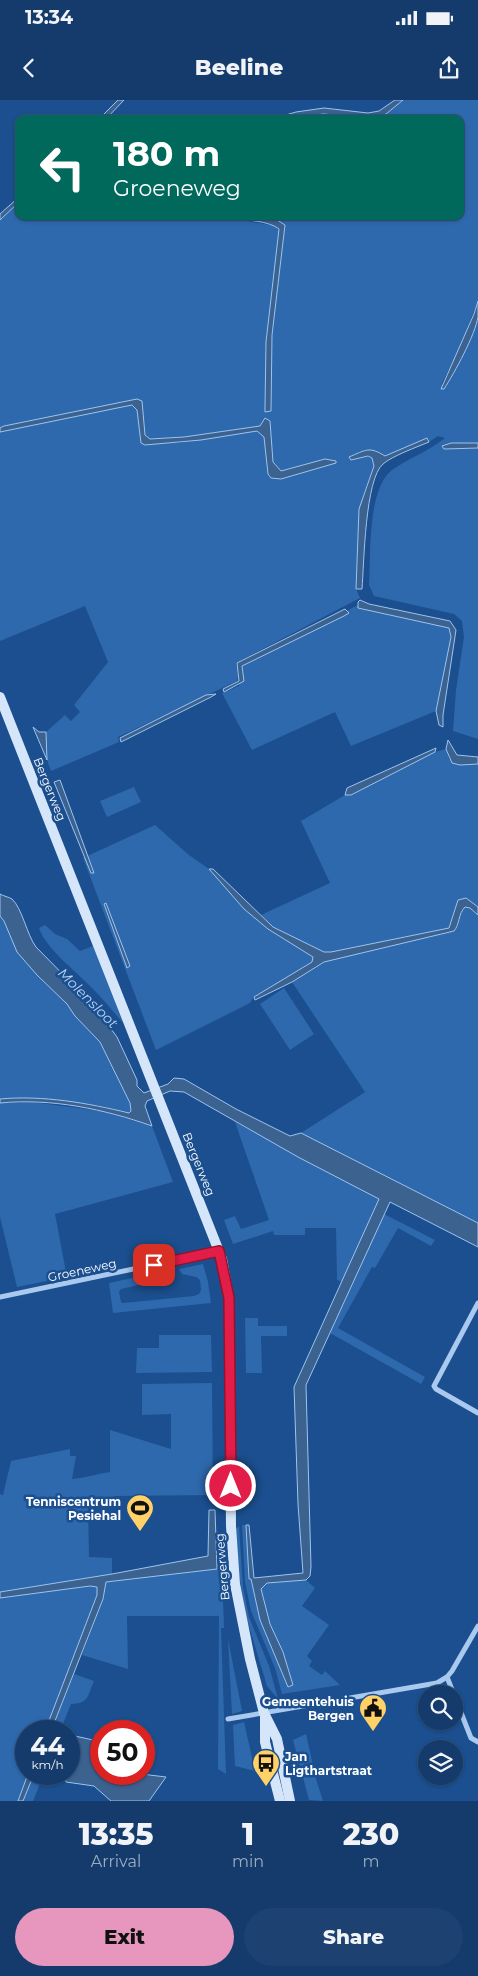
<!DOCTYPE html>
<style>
body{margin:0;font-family:Montserrat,sans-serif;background:#1d4271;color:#f1f3f6;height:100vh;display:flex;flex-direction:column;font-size:19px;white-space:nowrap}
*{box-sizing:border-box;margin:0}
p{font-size:16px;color:#9dadc1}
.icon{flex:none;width:28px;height:28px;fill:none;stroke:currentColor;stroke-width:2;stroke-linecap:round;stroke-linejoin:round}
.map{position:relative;height:1701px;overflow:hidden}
.details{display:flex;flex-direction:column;background:#143b6b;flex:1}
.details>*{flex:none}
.top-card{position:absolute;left:15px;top:15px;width:449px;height:105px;border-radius:10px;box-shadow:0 1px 4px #0004,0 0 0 1px #33557e;background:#00695c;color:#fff;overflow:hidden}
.controls{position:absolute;left:418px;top:1585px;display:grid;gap:10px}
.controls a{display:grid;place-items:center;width:45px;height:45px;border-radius:50%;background:#143b6b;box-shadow:0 1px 4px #0004,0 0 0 1px #33557e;font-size:25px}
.speed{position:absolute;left:15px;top:1620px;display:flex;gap:10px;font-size:25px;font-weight:700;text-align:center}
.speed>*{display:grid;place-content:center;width:65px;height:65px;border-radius:50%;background:#143b6b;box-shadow:0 1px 4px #0004,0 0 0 1px #33557e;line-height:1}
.speed small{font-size:12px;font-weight:400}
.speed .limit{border:8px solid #d22;background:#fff;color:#111}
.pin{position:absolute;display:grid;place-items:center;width:42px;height:42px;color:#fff;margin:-21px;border-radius:10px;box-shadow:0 2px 8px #0006}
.me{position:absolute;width:55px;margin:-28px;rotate:0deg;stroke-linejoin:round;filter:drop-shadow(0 0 4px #0008)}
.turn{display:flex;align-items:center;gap:18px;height:105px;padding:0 15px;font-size:22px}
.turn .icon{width:65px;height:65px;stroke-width:2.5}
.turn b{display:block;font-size:35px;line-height:42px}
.eta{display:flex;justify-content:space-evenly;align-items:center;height:85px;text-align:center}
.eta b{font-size:30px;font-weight:800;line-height:35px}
.button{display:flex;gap:10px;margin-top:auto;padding:10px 15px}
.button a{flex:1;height:58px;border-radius:30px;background:#e797bd;color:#111;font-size:20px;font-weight:800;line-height:58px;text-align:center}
.button a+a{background:#1d4271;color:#f1f3f6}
.status{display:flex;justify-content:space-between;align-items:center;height:35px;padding:0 25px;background:#143b6b;direction:ltr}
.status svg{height:14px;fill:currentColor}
header{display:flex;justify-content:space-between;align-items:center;height:65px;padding:0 15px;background:#143b6b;font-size:22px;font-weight:800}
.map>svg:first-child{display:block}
.green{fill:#2e69ad}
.water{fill:#3c6290;stroke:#9cc4f0}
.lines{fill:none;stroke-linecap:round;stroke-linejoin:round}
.street{stroke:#a9c9ee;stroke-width:5}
.secondary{stroke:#d6e6fa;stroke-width:10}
.route-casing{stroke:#92132f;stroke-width:12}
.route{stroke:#e11d48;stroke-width:9}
.labels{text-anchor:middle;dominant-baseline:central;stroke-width:5;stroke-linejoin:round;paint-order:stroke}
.street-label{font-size:12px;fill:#fff;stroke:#1b4f8f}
.poi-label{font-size:12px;font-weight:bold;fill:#fff;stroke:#1b4f8f;text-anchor:end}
.water-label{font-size:14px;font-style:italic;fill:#b5d3f5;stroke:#1b4f8f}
</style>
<div class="status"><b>13:34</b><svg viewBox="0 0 49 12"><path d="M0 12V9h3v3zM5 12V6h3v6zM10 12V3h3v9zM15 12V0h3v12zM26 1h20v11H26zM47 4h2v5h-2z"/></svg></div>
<header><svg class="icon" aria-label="back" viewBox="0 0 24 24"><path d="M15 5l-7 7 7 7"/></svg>Beeline<svg class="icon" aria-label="share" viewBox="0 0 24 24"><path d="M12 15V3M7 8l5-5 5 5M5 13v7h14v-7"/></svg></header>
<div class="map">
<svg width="478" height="1701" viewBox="0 0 478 1701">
<rect width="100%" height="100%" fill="#1b4f8f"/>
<g class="green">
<path d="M403,0H478V201L458,252L441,285L454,273L478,217V343H451L444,349L478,348V639L453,631L456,590L464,537L462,521L454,514L374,496L369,485C371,456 367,389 392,370C409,358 429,351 445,338L438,336L429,342V339L385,356L374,350L364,356L372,358L374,366L363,396L356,489L360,498L236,563L238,576L237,581L118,637L119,642L51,671L47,660L46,632L65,615L71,621L80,612L74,605L108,562L85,506L0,541V332L132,304L137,310L141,343H179L257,331L264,336L268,374L336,362L325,359L281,371L273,362L270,321L265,318L260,326L184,337L150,339L145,335L137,299L0,328V120L19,102V116H208L217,119H235L276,126L279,132L266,242L265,307L268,312L271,311L272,235L285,125L255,116H460V19H292L323,14L354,17L386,14Z"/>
<path d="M358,505V508L449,528L451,537L436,611L351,646L335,612L252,650L222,593L239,586L240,582L237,568Z"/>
<path d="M446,649L449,659L460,665L478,664V807L466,798L458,800L449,828L331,852H324L273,827L261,815L330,783L301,721L345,695H351L435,652Z"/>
<path d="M134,687L141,702L107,717L100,701Z"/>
<path d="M155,725L189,755L209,769L244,809L268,829L313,857V862L254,897L250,903L156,950L83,758Z"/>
<path d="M465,807L470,808L478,815V1123L301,1033L365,992L292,882L324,862L457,827L462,810Z"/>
<path d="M0,816L4,821L12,840L37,875L67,904L75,916L100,942L130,1003L131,1012L129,1013L101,1006L12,998L0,999Z"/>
<path d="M45,825L55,834L67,839L80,851L93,846L123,923C113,911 103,899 91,887C76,871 46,849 39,828Z"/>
<path d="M284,888L314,934L290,950L260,904Z"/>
<path d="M32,1002L101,1011L152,1026L173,1082L55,1114L67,1177L17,1187L0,1117V1003Z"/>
<path d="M235,1022L380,1099L342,1182L337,1180L336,1128H305V1135H274L273,1131L233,1144L224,1120L235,1116L241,1129L269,1120Z"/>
<path d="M384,1114L435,1140L431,1146L398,1128L375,1168L372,1167L338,1228L425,1277L421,1284L330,1233Z"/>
<path d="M203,1164L208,1182L211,1203L113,1213L109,1183L151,1174L152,1179L151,1182L121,1189L119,1192L121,1202L123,1203L194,1196L199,1194L201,1190L200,1180L196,1177L182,1174L179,1169Z"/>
<path d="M245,1218H258V1226H287V1236H261L262,1273H246Z"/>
<path d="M159,1235H211L212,1272L136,1273L137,1248H159Z"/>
<path d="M212,1283L213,1395L114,1396V1407H88L89,1457L112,1458V1474L0,1492V1394L3,1395L11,1361L70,1349V1356H76L72,1379C85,1378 97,1374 110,1372V1330L171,1349V1314L142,1315V1284Z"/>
<path d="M242,1425H246L249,1479H251L260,1520L288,1587L293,1585L283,1552L270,1524L261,1489L267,1483L306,1480L315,1488L302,1506L329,1525L307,1556L312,1561L309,1566L322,1575L325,1571L340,1585L282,1594L275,1568L251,1511L245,1482Z"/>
<path d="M239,1426L243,1487L249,1517L269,1566L278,1599L267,1586L246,1516L239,1475L236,1429Z"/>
<path d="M217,1469H222L224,1528H221L226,1674L218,1669L219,1516H127L128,1569L82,1555L103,1499L106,1482Z"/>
<path d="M90,1486L97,1487V1495L45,1631H26V1674H28L18,1701H0V1498Z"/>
<path d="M228,1539L242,1611L232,1614Z"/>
<path d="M74,1574L94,1581C87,1597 89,1603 71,1604L60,1631H51Z"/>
<path d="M244,1622L255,1671L235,1666L233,1625Z"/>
<path d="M306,1634L316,1679L323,1701L309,1700L293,1640Z"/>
<path d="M34,1674H44L33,1701H23Z"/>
</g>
<g class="water">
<path d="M118,0H124L106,19H99Z"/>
<path d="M395,0H403L386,14L375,18L323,14L292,19H272L296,12L324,8L368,13L379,11Z"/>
<path d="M19,97V102L0,120V114Z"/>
<path d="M208,116L274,118L285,125L272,235L271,311L265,312V307L266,242L279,129C269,121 247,120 235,119C226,118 216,121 208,116Z"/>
<path d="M478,201C478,206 478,211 478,217C475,235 455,272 444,289H441L474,214Z"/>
<path d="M137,299L142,301L145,335L150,339L184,337L260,326L265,318L270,321L273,362L281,371L325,359L336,361V363L281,379L271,378L268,374L264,337L257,331L201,340L145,345L141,343L137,310L132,305L0,332V328L4,326Z"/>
<path d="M427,338L429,342C417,347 392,356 383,364C365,379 364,464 362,489H356L359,409L374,366L372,358L368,356L351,360L349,357C366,350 369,346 385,356Z"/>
<path d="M451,343H478V348L444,349L442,346Z"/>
<path d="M360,500L369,504L450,521L456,530L443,615V627L439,625L436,611L451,537L449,528L358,508V502Z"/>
<path d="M345,509L349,513L344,516L242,566L244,581L224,592L223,589L239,581L237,563Z"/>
<path d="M216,594L211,597L121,642L120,638L206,595Z"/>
<path d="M33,627L39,632H46L47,660Z"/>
<path d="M448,640L457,655L478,657V664L460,665L452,663L446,649Z"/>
<path d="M436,648L435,652L351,695H345L347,688Z"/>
<path d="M60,680L94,773H91L54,682Z"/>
<path d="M209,769H213L273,827L324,852H331L449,828L458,800L466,798L478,807V815L470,808L465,807C458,814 460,824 454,831L324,862L292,882L255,900L254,897L312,862L313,857L268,829L244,809Z"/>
<path d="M0,794C3,796 9,797 12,799C22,808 27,835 36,847L94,906L117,937L137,980V986L144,993L168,984L174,978L184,979L236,1009L290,1036L301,1033L478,1123V1147L390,1102L306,1285L311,1467L310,1476L306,1480L267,1483L261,1489L270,1524L283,1552L293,1585L288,1587L260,1520L251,1479H249L246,1425H249L254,1478L303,1473L298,1404L294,1287L379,1099L298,1057L184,992L170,991L147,1001L145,1006L152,1026C104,1009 51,998 0,1003V999C42,995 88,1003 129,1013L131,1011L130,1003L100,942L75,916L67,904L37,875L17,852L4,821L0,816Z"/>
<path d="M106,803L130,866L127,868L104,804Z"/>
<path d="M209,1410H215L217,1469L106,1482L103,1499L51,1631H45L97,1495V1487L90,1486L0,1498V1492L112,1474L208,1456Z"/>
<path d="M75,1636L93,1640L101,1647V1674H141L166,1677L149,1701H111L94,1686L66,1682L64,1674H69V1637Z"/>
<path d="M28,1674H34L23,1701H18Z"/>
</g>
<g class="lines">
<g class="street">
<path d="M0,1197L219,1151"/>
<path d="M478,1203L434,1286L436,1289L478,1313"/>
<path d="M447,1577L471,1638L478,1642"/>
<path d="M228,1619L437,1583L447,1577L452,1571L478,1526"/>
</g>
<g class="secondary">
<path d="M0,597L222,1159L229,1198L231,1426L235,1484L250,1559L264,1613L277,1639L290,1701"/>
<path d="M265,1617V1642L280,1701"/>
</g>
</g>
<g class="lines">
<g class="route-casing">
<path id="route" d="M154,1165L219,1151L229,1198L231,1386"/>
</g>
<use href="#route" class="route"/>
</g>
<defs>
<g id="stadium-pin" transform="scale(1.4375)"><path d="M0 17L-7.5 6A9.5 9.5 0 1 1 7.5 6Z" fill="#ffd166" stroke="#1b4f8f"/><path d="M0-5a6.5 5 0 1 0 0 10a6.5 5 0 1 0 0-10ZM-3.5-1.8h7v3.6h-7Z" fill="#111"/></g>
<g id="civic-pin" transform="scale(1.4375)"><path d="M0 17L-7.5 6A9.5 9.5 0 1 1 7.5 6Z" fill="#ffd166" stroke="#1b4f8f"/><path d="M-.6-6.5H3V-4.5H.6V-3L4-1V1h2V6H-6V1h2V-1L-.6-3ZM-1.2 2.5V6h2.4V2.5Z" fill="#111"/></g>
<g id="bus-pin" transform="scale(1.4375)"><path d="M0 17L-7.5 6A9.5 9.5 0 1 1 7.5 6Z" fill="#ffd166" stroke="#1b4f8f"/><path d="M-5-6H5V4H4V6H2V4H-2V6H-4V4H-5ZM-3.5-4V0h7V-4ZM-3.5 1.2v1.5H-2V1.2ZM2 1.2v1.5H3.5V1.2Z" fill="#111"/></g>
</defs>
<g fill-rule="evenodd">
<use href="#stadium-pin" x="140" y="1408"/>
<use href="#civic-pin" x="373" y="1608"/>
<use href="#bus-pin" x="266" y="1663"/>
</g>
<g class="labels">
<g class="street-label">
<text transform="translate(50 689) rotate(68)">Bergerweg</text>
<text transform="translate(199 1064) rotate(68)">Bergerweg</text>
<text transform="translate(82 1170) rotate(-12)">Groeneweg</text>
<text transform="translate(222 1467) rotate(-95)">Bergerweg</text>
</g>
<g class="poi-label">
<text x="121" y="1401">Tenniscentrum<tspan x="121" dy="14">Pesiehal</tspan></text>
<text x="354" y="1601">Gemeentehuis<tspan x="354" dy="14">Bergen</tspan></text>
<text x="285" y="1656" text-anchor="start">Jan<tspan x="285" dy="14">Ligthartstraat</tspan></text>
</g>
<g class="water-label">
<text transform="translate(88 898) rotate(45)">Molensloot</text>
</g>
</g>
</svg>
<div class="controls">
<a><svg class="icon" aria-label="search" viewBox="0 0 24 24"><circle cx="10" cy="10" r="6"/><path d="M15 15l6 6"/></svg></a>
<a><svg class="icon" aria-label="layers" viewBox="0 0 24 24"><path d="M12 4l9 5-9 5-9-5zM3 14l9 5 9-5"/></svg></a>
</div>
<div class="speed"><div>44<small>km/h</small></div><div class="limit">50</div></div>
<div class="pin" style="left:154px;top:1165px;background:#d93025"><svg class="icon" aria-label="arrive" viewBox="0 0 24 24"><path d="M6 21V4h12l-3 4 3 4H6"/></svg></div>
<svg class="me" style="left:231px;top:1386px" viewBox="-20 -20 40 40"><circle r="17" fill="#e11d48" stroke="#fff" stroke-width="3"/><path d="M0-11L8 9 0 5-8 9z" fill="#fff"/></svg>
<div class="top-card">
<div class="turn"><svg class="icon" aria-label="left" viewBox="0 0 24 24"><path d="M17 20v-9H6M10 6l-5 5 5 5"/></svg><div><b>180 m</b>Groeneweg</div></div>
</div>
</div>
<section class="details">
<div class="eta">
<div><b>13:35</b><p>Arrival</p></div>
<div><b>1</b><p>min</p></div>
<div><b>230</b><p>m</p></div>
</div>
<div class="button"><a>Exit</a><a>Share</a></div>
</section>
